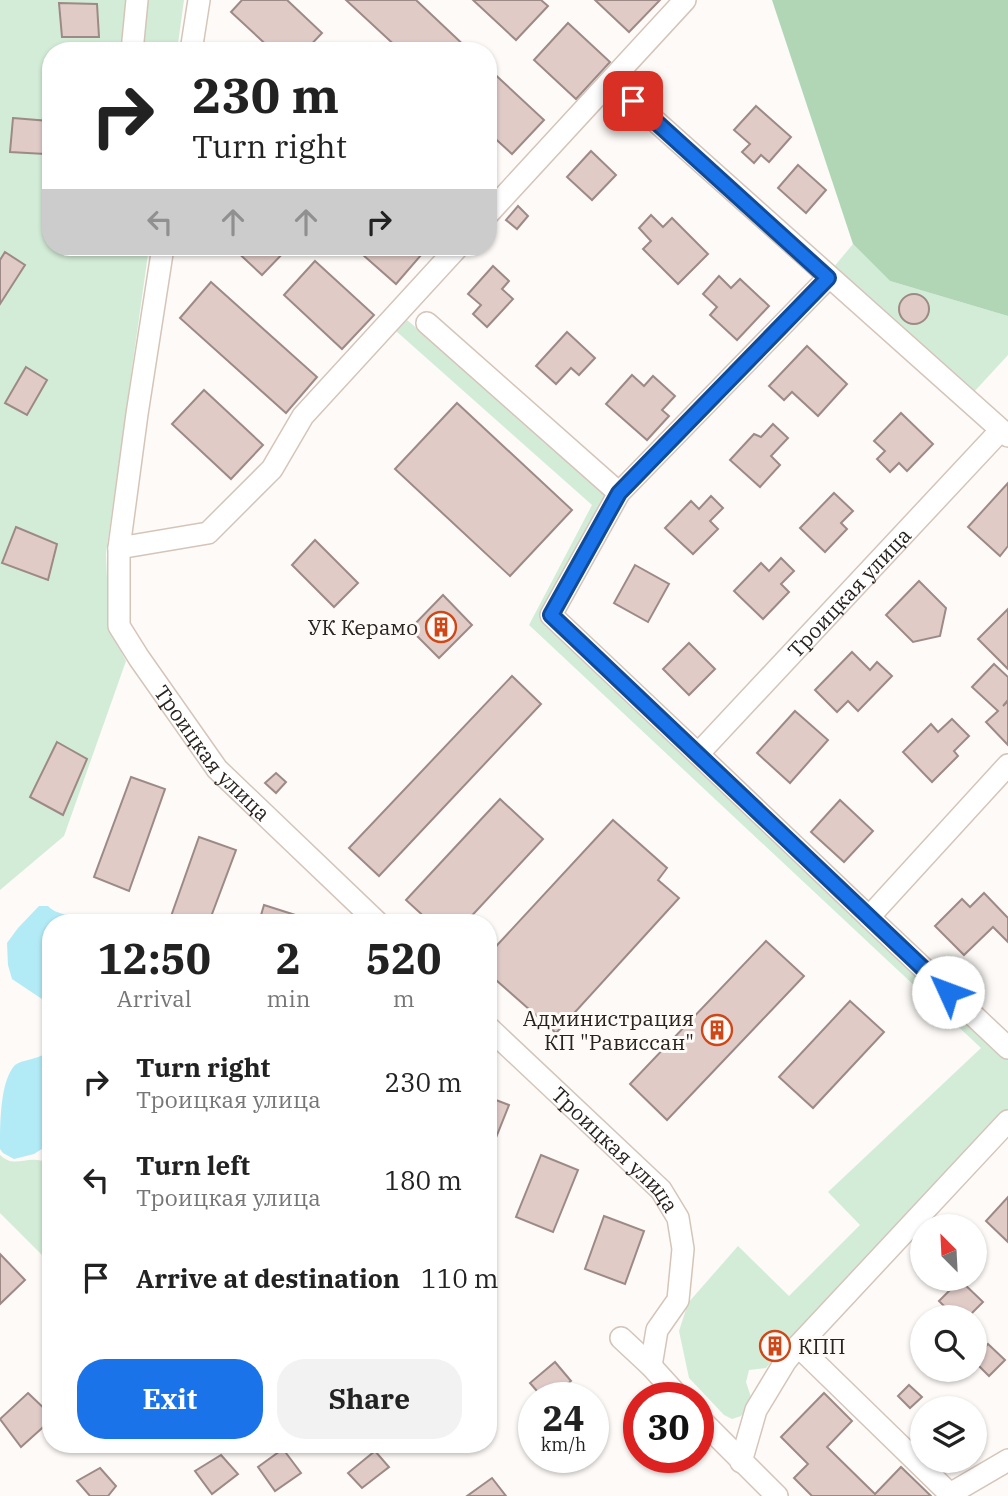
<!DOCTYPE html>
<meta charset="utf-8">
<style>
body{margin:0;font-family:"IBM Plex Serif",serif;background:#f2f2f2;color:#222;height:100vh;display:flex;flex-direction:column;font-size:26px;white-space:nowrap}
*{box-sizing:border-box;margin:0}
p{font-size:23px;color:#767676}
.icon{flex:none;width:38px;height:38px;fill:none;stroke:currentColor;stroke-width:2;stroke-linecap:round;stroke-linejoin:round}
.map{position:relative;flex:1;overflow:hidden}
.panel{position:absolute;left:42px;top:914px;width:455px;height:539px;display:flex;flex-direction:column;background:#fff;border-radius:28px;box-shadow:0 2px 5px #0004}
.panel>*{flex:none}
.guide{position:absolute;left:42px;top:42px;width:455px;height:214px;border-radius:28px;box-shadow:0 2px 5px #0004;background:#fff;color:#222;overflow:hidden}
.needle{width:46px;rotate:336deg}
.buttons{position:absolute;left:910px;top:1214px;display:grid;gap:14px}
.buttons a{display:grid;place-items:center;width:77px;height:77px;border-radius:50%;background:#fff;box-shadow:0 2px 5px #0004;font-size:35px}
.speed{position:absolute;left:518px;top:1382px;display:flex;gap:14px;font-size:35px;font-weight:700;text-align:center}
.speed>*{display:grid;place-content:center;width:91px;height:91px;border-radius:50%;background:#fff;box-shadow:0 2px 5px #0004;line-height:1}
.speed small{font-size:18px;font-weight:400}
.speed .limit{border:10px solid #d22;background:#fff;color:#111}
.pin{position:absolute;display:grid;place-items:center;width:60px;height:60px;color:#fff;margin:-30px;border-radius:14px;box-shadow:0 4px 10px #0006}
.me{position:absolute;width:77px;margin:-38px;rotate:313deg;stroke-linejoin:round;filter:drop-shadow(0 0 5px #0008)}
.turn{display:flex;align-items:center;gap:24px;height:147px;padding:0 35px;font-size:32px}
.turn .icon{width:91px;height:91px;stroke-width:2.5}
.turn b{display:block;font-size:49px;line-height:60px}
.lanes{display:flex;align-items:center;height:66px;padding:0 35px;background:#0003;justify-content:center;gap:35px;direction:ltr}
.lanes .off{opacity:.35}
.eta{display:flex;justify-content:space-evenly;align-items:center;height:119px;text-align:center}
.eta b{font-size:42px;font-weight:700;line-height:49px}
.action{display:flex;gap:14px;margin-top:auto;padding:14px 35px}
.action a{flex:1;height:80px;border-radius:28px;background:#1a73e8;color:#fff;font-size:28px;font-weight:700;line-height:80px;text-align:center}
.action a+a{background:#f2f2f2;color:#222}
ul{padding:0;list-style:none}
li{display:flex;align-items:center;gap:21px;height:98px;padding:0 35px}
li div{flex:1}
li b{display:block;font-size:26px}
li em{font-style:normal}
.map>svg:first-child{display:block}
.green{fill:#d3ecd7}
.forest{fill:#b0d6b6}
.water{fill:#b2ebf6}
.building{fill:#e0cbc7;stroke:#9d8a86;stroke-width:2}
.lines{fill:none;stroke-linecap:round;stroke-linejoin:round}
.minor-casing{stroke:#d5c5b9;stroke-width:24}
.minor{stroke:#fff;stroke-width:21}
.route-casing{stroke:#114b97;stroke-width:18}
.route{stroke:#1a73e8;stroke-width:12}
.labels{text-anchor:middle;dominant-baseline:central;stroke-width:6;stroke-linejoin:round;paint-order:stroke}
.street-label{font-size:21px;fill:#29231f;stroke:#fdfaf7}
.poi-label{font-size:21px;fill:#29231f;stroke:#fdfaf7;text-anchor:end}
</style>
<div class="map">
<svg width="1008" height="1496" viewBox="0 0 1008 1496">
<rect width="100%" height="100%" fill="#fdfaf7"/>
<g class="green">
<path d="M0,0H184L177,51H51V247H149L106,554L109,628L126,661L64,836L0,890Z"/>
<path d="M853,244L890,281L1008,316V355L972,394L833,268Z"/>
<path d="M407,320L603,486L606,503L541,618L1008,1058V1111L786,1347L776,1336L765,1345L775,1357L766,1368L749,1370L746,1382L751,1397L749,1407L741,1416L732,1419L724,1415L689,1378L679,1331L688,1303L738,1246L789,1296L860,1225L828,1192L981,1048L529,625L592,505L396,331Z"/>
<path d="M0,1155C17,1171 28,1151 51,1165V1264L0,1213Z"/>
</g>
<path class="forest" d="M772,0H1008V316L890,281L853,244Z"/>
<g class="water">
<path d="M39,906H48C60,919 81,912 95,922H51V1005L12,979L8,965L7,943L18,928Z"/>
<path d="M51,1036V1143L34,1154L14,1159L3,1153L0,1149C0,1123 0,1081 15,1065C24,1059 36,1060 46,1053Z"/>
</g>
<g class="building">
<path d="M242,0H287L322,33L305,51H273L231,12Z"/>
<path d="M346,0H416L470,51H401Z"/>
<path d="M473,0H541L548,6L516,40Z"/>
<path d="M595,0H660L629,32Z"/>
<path d="M59,3L97,4L99,37H62Z"/>
<path d="M568,23L610,62L576,99L534,60Z"/>
<path d="M488,68L544,120L512,154L488,132Z"/>
<path d="M756,106L791,137L769,162L761,155L754,163L742,152L750,144L734,130Z"/>
<path d="M13,118L49,121L45,154L10,152Z"/>
<path d="M591,151L616,175L592,200L567,177Z"/>
<path d="M798,165L826,190L806,213L778,188Z"/>
<path d="M518,206L528,216L517,229L506,220Z"/>
<path d="M651,215L663,227L672,218L708,254L678,284L643,249L651,241L639,228Z"/>
<path d="M232,247H289L262,275Z"/>
<path d="M354,247H428L396,284Z"/>
<path d="M5,252L25,265L0,304V260Z"/>
<path d="M315,261L374,315L342,349L284,295Z"/>
<path d="M493,266L509,281L502,289L513,299L487,327L473,314L481,305L468,294Z"/>
<path d="M719,276L731,288L740,279L769,306L737,340L710,315L717,307L703,294Z"/>
<path d="M211,282L317,377L286,413L180,318Z"/>
<circle cx="914" cy="309" r="15"/>
<path d="M567,332L595,358L579,375L571,368L556,384L536,366Z"/>
<path d="M807,346L847,384L818,416L792,392L784,400L769,386Z"/>
<path d="M26,367L47,380L27,415L5,403Z"/>
<path d="M632,375L644,386L653,376L675,396L662,410L669,416L647,440L606,404Z"/>
<path d="M204,390L263,445L231,479L172,424Z"/>
<path d="M457,403L572,510L510,576L395,469Z"/>
<path d="M901,413L933,444L907,471L899,463L890,472L877,459L885,451L874,441Z"/>
<path d="M773,424L788,438L771,456L780,465L760,487L730,460L754,434L761,437Z"/>
<path d="M1008,483V546L1000,556L968,527Z"/>
<path d="M834,493L853,511L841,523L847,529L825,552L800,528Z"/>
<path d="M711,496L723,508L710,521L718,529L693,554L665,528L691,501L699,509Z"/>
<path d="M16,527L57,544L48,580L2,563Z"/>
<path d="M315,540L358,583L334,607L292,565Z"/>
<path d="M781,558L794,571L781,584L789,592L763,619L734,591L761,563L769,571Z"/>
<path d="M635,565L669,584L648,622L614,603Z"/>
<path d="M919,581L946,608L940,636L913,642L886,615Z"/>
<path d="M443,595L472,625L439,658L410,629Z"/>
<path d="M1008,609V669L978,639Z"/>
<path d="M689,643L715,669L689,695L663,669Z"/>
<path d="M852,652L870,670L877,662L892,676L858,711L848,701L837,712L815,690Z"/>
<path d="M994,664L1008,677V700L1003,706L1008,701V745L986,722L998,711L972,687Z"/>
<path d="M512,676L541,704L379,876L349,848Z"/>
<path d="M795,711L828,740L790,783L757,753Z"/>
<path d="M952,719L969,736L954,751L958,756L932,782L903,752L931,724L938,732Z"/>
<path d="M57,742L87,759L63,815L30,797Z"/>
<path d="M276,773L286,782L276,793L265,783Z"/>
<path d="M131,777L165,789L129,891L94,877Z"/>
<path d="M500,799L543,839L466,922H430L406,900Z"/>
<path d="M840,800L873,831L844,862L811,832Z"/>
<path d="M613,820L667,868L658,880L679,898L556,1033L488,973V955Z"/>
<path d="M199,837L236,850L209,922H169Z"/>
<path d="M984,893L1008,918V942L993,927L964,955L935,926L962,899L970,907Z"/>
<path d="M264,905L308,919V922H259Z"/>
<path d="M766,941L804,976L667,1120L630,1084Z"/>
<path d="M850,1001L884,1032L813,1108L779,1077Z"/>
<path d="M488,1097L509,1105L489,1155H488Z"/>
<path d="M541,1155L578,1170L553,1232L516,1217Z"/>
<path d="M1008,1197V1242L986,1221Z"/>
<path d="M604,1216L644,1231L625,1284L585,1269Z"/>
<path d="M0,1254L25,1280L0,1304Z"/>
<path d="M960,1280L983,1302L967,1318H956L939,1301Z"/>
<path d="M776,1335L783,1343L774,1355L765,1346Z"/>
<path d="M988,1344L1005,1360L989,1376L975,1362V1357Z"/>
<path d="M555,1362L571,1381L551,1398H543L530,1383Z"/>
<path d="M909,1385L922,1397L910,1408L898,1396Z"/>
<path d="M28,1393L51,1415V1420L21,1447L0,1419Z"/>
<path d="M824,1393L852,1421L827,1447L875,1494L901,1467L931,1496H812L794,1478L808,1464L781,1437Z"/>
<path d="M283,1449L301,1473L275,1491L258,1467Z"/>
<path d="M375,1451L389,1467L362,1488L348,1473Z"/>
<path d="M221,1455L238,1474L212,1494L195,1471Z"/>
<path d="M100,1468L116,1486L108,1496H90L77,1481Z"/>
<path d="M492,1478L506,1496H467Z"/>
</g>
<g class="lines">
<g class="minor-casing">
<g id="minor">
<path d="M132,51L137,0"/>
<path d="M191,51L199,0"/>
<path d="M633,101L1008,436"/>
<path d="M488,214L685,0"/>
<path d="M163,247L137,414L119,548L208,533L272,469L303,416L458,247"/>
<path id="s1" d="M828,278L619,493L551,615L698,754L1001,430"/>
<path d="M427,323L619,493"/>
<path id="s2" d="M119,548V626L139,658L217,769L377,922"/>
<path d="M698,754L869,917L1008,765"/>
<path d="M869,917L1008,1048"/>
<path id="s3" d="M488,1027L661,1190L678,1218L683,1249L678,1300L657,1330L651,1366"/>
<path d="M1008,1121L798,1346L950,1494L1008,1460"/>
<path d="M621,1338L651,1366L680,1398"/>
<path d="M698,1417L777,1496"/>
<path d="M741,1462L756,1410L785,1362L798,1346"/>
</g>
</g>
<use href="#minor" class="minor"/>
</g>
<g class="lines">
<g class="route-casing">
<path id="route" d="M633,101L828,278L619,493L551,615L948,992"/>
</g>
<use href="#route" class="route"/>
</g>
<defs>
<g id="building-ring" transform="scale(1.575)"><circle r="9.5" fill="#fdfaf7" stroke="#cf4717" stroke-width="1.5"/><path d="M-4-6H4V6H1V3H-1V6H-4ZM-2.5-4.3h1.7v1.8h-1.7ZM.8-4.3h1.7v1.8H.8ZM-2.5-1h1.7V.8h-1.7ZM.8-1h1.7V.8H.8Z" fill="#cf4717"/></g>
</defs>
<g fill-rule="evenodd">
<use href="#building-ring" x="441" y="627"/>
<use href="#building-ring" x="717" y="1030"/>
<use href="#building-ring" x="775" y="1346"/>
</g>
<g class="labels">
<g class="street-label">
<text stroke="none"><textPath href="#s1" startOffset="863">Троицкая улица</textPath></text>
<text stroke="none"><textPath href="#s2" startOffset="236">Троицкая улица</textPath></text>
<text stroke="none"><textPath href="#s3" startOffset="177">Троицкая улица</textPath></text>
</g>
<g class="poi-label">
<text x="418" y="627">УК Керамо</text>
<text x="694" y="1018">Администрация<tspan x="694" dy="24">КП "Рависсан"</tspan></text>
<text x="798" y="1346" text-anchor="start">КПП</text>
</g>
</g>
</svg>
<div class="buttons">
<a><svg class="needle" viewBox="-14 -14 28 28"><path d="M0-13l5 13h-10z" fill="#e53935"/><path d="M0 13l5-13h-10z" fill="#767676"/></svg></a>
<a><svg class="icon" aria-label="search" viewBox="0 0 24 24"><circle cx="10" cy="10" r="6"/><path d="M15 15l6 6"/></svg></a>
<a><svg class="icon" aria-label="layers" viewBox="0 0 24 24"><path d="M12 4l9 5-9 5-9-5zM3 14l9 5 9-5"/></svg></a>
</div>
<div class="speed"><div>24<small>km/h</small></div><div class="limit">30</div></div>
<div class="pin" style="left:633px;top:101px;background:#d93025"><svg class="icon" aria-label="arrive" viewBox="0 0 24 24"><path d="M6 21V4h12l-3 4 3 4H6"/></svg></div>
<svg class="me" style="left:948px;top:992px" viewBox="-20 -20 40 40"><circle r="19" fill="#fff"/><path d="M0-13L10 11 0 6-10 11z" fill="#1a73e8"/></svg>
<div class="guide">
<div class="turn"><svg class="icon" aria-label="right" viewBox="0 0 24 24"><path d="M7 20v-9h11M14 6l5 5-5 5"/></svg><div><b>230 m</b>Turn right</div></div>
<div class="lanes"><svg class="icon off" aria-label="left" viewBox="0 0 24 24"><path d="M17 20v-9H6M10 6l-5 5 5 5"/></svg><svg class="icon off" aria-label="ahead" viewBox="0 0 24 24"><path d="M12 20V5M6 11l6-6 6 6"/></svg><svg class="icon off" aria-label="ahead" viewBox="0 0 24 24"><path d="M12 20V5M6 11l6-6 6 6"/></svg><svg class="icon" aria-label="right" viewBox="0 0 24 24"><path d="M7 20v-9h11M14 6l5 5-5 5"/></svg></div>
</div>
<section class="panel">
<div class="eta">
<div><b>12:50</b><p>Arrival</p></div>
<div><b>2</b><p>min</p></div>
<div><b>520</b><p>m</p></div>
</div>
<ul>
<li><svg class="icon" aria-label="right" viewBox="0 0 24 24"><path d="M7 20v-9h11M14 6l5 5-5 5"/></svg><div><b>Turn right</b><p>Троицкая улица</p></div><em>230 m</em></li>
<li><svg class="icon" aria-label="left" viewBox="0 0 24 24"><path d="M17 20v-9H6M10 6l-5 5 5 5"/></svg><div><b>Turn left</b><p>Троицкая улица</p></div><em>180 m</em></li>
<li><svg class="icon" aria-label="arrive" viewBox="0 0 24 24"><path d="M6 21V4h12l-3 4 3 4H6"/></svg><div><b>Arrive at destination</b></div><em>110 m</em></li>
</ul>
<div class="action"><a>Exit</a><a>Share</a></div>
</section>
</div>
